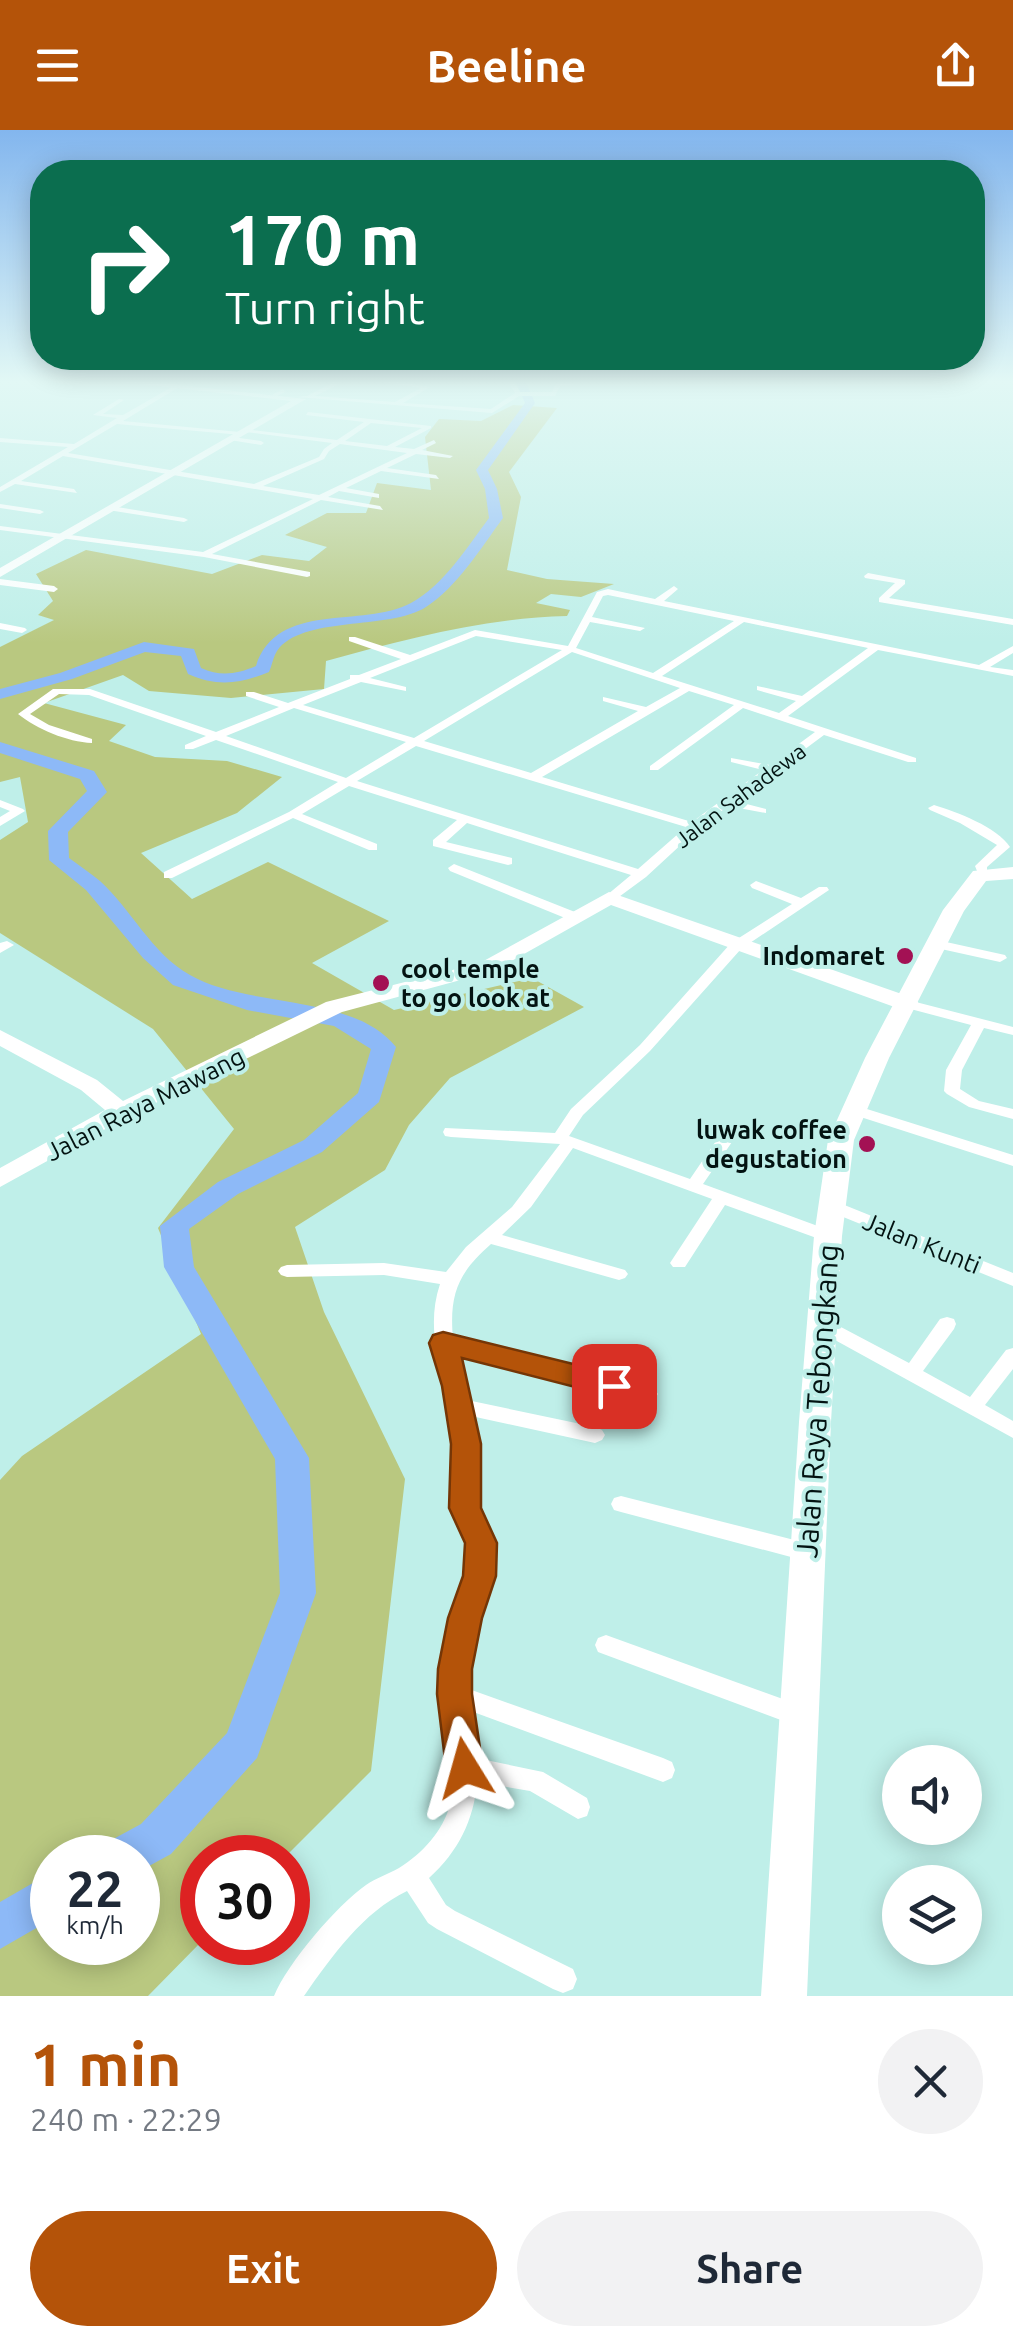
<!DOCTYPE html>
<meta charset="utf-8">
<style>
body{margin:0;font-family:Ubuntu,sans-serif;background:#f2f2f3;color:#1f2937;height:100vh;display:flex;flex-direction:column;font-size:38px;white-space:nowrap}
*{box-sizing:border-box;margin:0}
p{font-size:32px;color:#747a83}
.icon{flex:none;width:55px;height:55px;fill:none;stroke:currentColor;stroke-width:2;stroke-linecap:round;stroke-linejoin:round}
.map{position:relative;height:1866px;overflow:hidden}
.details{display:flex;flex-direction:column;background:#fff;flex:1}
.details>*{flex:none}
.top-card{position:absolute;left:30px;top:30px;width:955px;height:210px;border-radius:40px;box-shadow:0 5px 25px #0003;background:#0b6e4f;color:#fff;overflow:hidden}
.fabs{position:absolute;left:882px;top:1615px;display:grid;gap:20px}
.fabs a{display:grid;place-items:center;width:100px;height:100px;border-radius:50%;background:#fff;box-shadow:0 5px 25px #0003;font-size:50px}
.speed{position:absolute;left:30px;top:1705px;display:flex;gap:20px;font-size:50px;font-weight:700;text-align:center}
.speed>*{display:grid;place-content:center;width:130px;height:130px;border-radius:50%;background:#fff;box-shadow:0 5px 25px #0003;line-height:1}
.speed small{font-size:25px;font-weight:400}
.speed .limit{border:15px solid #d22;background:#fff;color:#111}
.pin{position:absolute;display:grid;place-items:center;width:85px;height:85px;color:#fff;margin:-42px;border-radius:20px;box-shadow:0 5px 15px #0006}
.me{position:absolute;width:110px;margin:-55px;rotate:352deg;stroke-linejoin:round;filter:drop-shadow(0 0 8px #0008)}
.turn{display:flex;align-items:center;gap:35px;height:210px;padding:0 30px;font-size:45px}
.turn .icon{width:130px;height:130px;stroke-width:2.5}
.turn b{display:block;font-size:70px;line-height:85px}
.round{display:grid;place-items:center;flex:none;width:105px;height:105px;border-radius:52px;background:#f2f2f3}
.summary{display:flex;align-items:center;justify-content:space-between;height:170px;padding:0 30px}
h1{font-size:60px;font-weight:700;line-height:75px;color:#b45309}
.primary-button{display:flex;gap:20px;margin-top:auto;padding:20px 30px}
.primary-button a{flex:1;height:115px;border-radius:60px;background:#b45309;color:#fff;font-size:40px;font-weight:700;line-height:115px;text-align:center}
.primary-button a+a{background:#f2f2f3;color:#1f2937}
header{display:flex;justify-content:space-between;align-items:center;height:130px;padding:0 30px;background:#b45309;color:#fff;font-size:45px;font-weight:700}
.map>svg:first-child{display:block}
.green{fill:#b9c880;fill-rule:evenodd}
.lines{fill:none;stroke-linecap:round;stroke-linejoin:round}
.river{fill:#8db9f7;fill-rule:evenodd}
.minor{fill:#fff;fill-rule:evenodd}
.secondary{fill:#fff;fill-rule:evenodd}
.primary{fill:#fff;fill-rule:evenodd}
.route{fill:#b45309;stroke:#753606;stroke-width:2.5}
.poi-dot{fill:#a31154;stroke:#bfefe9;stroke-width:4}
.labels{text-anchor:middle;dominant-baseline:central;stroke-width:8;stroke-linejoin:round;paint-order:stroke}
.far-street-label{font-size:22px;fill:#031312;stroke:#bfefe9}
.poi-label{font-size:25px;font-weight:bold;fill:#031312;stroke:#bfefe9;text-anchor:end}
.street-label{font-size:25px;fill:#031312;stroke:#bfefe9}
.near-street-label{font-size:30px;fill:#031312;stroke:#bfefe9}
</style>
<header><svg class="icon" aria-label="menu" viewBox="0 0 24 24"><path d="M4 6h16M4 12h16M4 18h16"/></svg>Beeline<svg class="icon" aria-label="share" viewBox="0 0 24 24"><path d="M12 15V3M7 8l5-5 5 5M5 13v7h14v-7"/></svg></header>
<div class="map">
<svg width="1013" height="1866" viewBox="0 0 1013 1866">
<rect width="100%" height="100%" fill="#bfefe9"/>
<path class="green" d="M513,275L557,278L509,342L521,367L507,440L547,449L614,454L581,467L551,464L536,473L570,480L567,486C484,488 406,509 326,531L324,559L231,568L149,561L123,545L44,573L126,595L109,611L155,627L227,631L282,647L237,683L141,723L192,769L268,732L389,791L312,833L394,880L532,848L584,877L450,948L409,995L385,1040L295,1097L324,1182L405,1349L371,1641L285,1727L202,1728V1811L148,1866H0V1350L22,1326L201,1204L158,1098L234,999L153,899L0,803V710L28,692L20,647L0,652V517L54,490L38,485L53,471L36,444L86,420L212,444L262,425L309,431L327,417L285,405L327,383H366L377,353L431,360L425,307L439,289L481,291ZM52,1728H138V1812H52Z"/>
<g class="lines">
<g class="river">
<path d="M516,252H526L535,273L488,340L497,359L503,388C481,418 457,457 426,477C388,501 302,485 277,521C273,527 272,536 269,542C240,554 217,557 188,544L181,526L145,522L72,549L0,569V559L60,543L144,512L194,519L201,538C221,547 237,544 256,536C277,470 362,499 411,473C443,456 468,416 489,388L485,359L476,340L525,273Z"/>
<path d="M0,612L94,641L107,662L68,702L69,728C79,735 90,743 100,751C131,779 152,824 190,845C249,879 353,863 396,917L379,972L322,1022L238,1064L189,1099L194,1137L309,1328L316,1463L257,1628L171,1724L138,1742V1728H100L106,1713L141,1694L227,1603L280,1463L275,1329L164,1137L160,1096L218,1052L304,1010L358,963L371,919L334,896L247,880L173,855L143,828L86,760L49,730L48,701L87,661L80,649L0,623Z"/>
<path d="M52,1742V1789L0,1819V1772Z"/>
</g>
<g class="minor">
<path d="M334,252L359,254H339L315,266L395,272L421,258L380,252H398L430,257L403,273L491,279L515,263L508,252H514L520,262H552L556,253L577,254L560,256L555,266H519L492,283L297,267L307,266Z"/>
<path d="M177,254L179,257L123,291L240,302L242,305L117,294L68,323L254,354L319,327L324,319L332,313L246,302L244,299L337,310L364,292L306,285L308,282L431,296V298L395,317L414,319L434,310L436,313L422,320L453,326L450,328L416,324L387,338L436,345L439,349L381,341L346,358L379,364V368L339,361L328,367L380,376L383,380L321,370L212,424L310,442V446L307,447L204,427L0,400V396L203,422L313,369L63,326L21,351L74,359L77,363L15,354L0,362V357L68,317L0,312V308L74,314L117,288L93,285L119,269L124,270L103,284L123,285ZM371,293L422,298L387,316L345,311ZM340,314L407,323L319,365L263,356L324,329L329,321Z"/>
<path d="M283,259L285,262L275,267L272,265Z"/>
<path d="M232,307L261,311L264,313L261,315L230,310Z"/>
<path d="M0,374L40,380L44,382L40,384L0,378Z"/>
<path d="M111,376L184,388L188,390L184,392L108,380Z"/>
<path d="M868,443L905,450V454L889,468L1013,489V495L879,472V468L895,453L865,448L864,446Z"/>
<path d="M0,449L54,456L58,459L54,462L0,455Z"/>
<path d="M674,456L678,459L664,471L979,535L1013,516V523L990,537L1013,540V546L878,520L788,586L916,628V632H908L824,605L735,671L766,679V683L728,676L698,699L646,747L612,772L607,771L606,768L607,765L631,745L467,693L446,712L512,728V734L508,735L433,716V710L457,690L349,656L302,684L377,714V720H369L293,688L172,748H164V742L289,682L338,652L216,610L193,619H185V615L206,606L89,565L59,564L30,584L49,595L92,609V613C67,612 37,599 18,584L53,559H90L216,602L279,577L246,566V562H254L288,573L350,549V545H359L401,529L349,511V507H355L410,525L475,500L568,516L597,462L608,459L655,469ZM608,465L734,491L653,543L576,518L590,492L640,501L645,498L592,487L603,466ZM744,492L868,518L802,566L757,556V560L796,571L779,583L662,546ZM476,506L562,520L414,608L303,575L361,552L406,561V557L370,548ZM572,522L680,558L646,577L603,567V571L638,581L531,643L424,611ZM689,561L734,575L650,636V640H658L743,578L815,602L770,635L731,628V632L763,640L692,692L542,647ZM294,578L406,612L346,648L226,606ZM416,616L686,697L638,739L357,651Z"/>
<path d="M0,493L25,498L27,500L22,503L0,499Z"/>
<path d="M0,670L23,679L25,681L0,696V687L10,681L0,677Z"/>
<path d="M934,675C957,682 997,697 1010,717L987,737V746H979L975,736L997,715L960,693L930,680L928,678Z"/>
<path d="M454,734L580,784L582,787L575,791L570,790L450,741L448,738Z"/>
<path d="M756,751L801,768L819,757H827L829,760L741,819L650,921L583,985L569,1006L690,1049L718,1008H730L732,1012L703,1054L834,1102L837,1106L834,1110H822L725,1075L685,1137H673L670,1133L712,1069L573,1018L531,1077L502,1105L625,1140L628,1144L625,1148L619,1150L491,1114C458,1143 449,1164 453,1209L648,1257L655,1259L658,1264L655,1269L648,1271L455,1223L467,1270L595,1297L602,1300L605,1305L602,1310L595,1313L471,1286C474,1298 476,1311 476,1324C476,1342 472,1360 476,1378C482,1407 497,1408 491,1444C485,1483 467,1518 466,1558L663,1628L672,1632L675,1640L672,1648L663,1652L468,1580L476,1628L543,1642L587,1668L590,1677L587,1686L578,1689L530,1661L477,1652C474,1690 458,1722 429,1748L446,1775L455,1781L573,1839L577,1849L573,1859L563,1863L553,1859L437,1799L428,1793L407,1761C363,1782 332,1826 304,1866H274C287,1834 337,1775 366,1755C376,1748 388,1744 399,1738C422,1724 444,1700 450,1674C461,1629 438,1583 444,1538C449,1498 474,1461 471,1420C469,1404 458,1393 455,1378C451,1355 458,1332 455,1310C449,1256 422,1207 440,1154L384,1145L287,1147L281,1145L278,1141L281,1137L287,1135L384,1133L446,1142L466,1117L512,1077L560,1014L451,1007L445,1006L443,1002L445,998L555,1003L571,979L640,915L731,813L792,774L752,758L750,755Z"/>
<path d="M937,810L1005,825L1007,828L1000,832L932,817L930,814Z"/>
<path d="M7,811L14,815L0,823V813Z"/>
<path d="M908,870L1013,897V905L984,898L962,940L960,959L979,971L1013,979V989L969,977L947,964L944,961L946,940L971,895L903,877L901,874L903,871Z"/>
<path d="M851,974L1013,1025V1036L845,982L843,979Z"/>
<path d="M832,1070L1013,1143V1156L826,1080L824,1076L826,1072Z"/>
<path d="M822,1187L909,1233L940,1189L947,1187L954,1189L956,1194L954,1199L923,1241L970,1267L1006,1220L1013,1218V1239L985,1275L1013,1291V1308L815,1199L813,1194L815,1189Z"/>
<path d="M621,1366L806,1413L814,1416L817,1422L814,1428L806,1431L621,1382L614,1380L611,1374L614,1368Z"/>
<path d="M606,1505L805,1577L809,1585L805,1593L797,1596L598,1522L595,1515L598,1508Z"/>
</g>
<g class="secondary">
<path d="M122,252H153L306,269L0,447V438L291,271Z"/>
<path d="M609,762L916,869L919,874L916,879H900L611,775L494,841L342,882L129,986L0,1057V1038L105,980L81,960L0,916V900L97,950L123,971L326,872L480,833Z"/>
</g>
<path class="primary" d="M1013,737V749L986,751L964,781L889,928L854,1010L842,1106L831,1292L807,1866H761L799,1292L814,1106L828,1010L865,928L943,780L973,741Z"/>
</g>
<linearGradient id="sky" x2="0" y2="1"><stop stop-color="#83b6ee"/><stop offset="0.49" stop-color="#e2f8f5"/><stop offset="1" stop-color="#e2f8f5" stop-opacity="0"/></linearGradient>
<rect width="1013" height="513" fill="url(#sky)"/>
<path class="route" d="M443,1202L614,1244L624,1248L629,1256L624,1263L614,1267L462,1228L481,1314V1378L497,1413L496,1446L482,1488L472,1539V1564L483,1638L478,1650L465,1656L452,1650L446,1638L437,1564L438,1539L448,1488L463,1446L465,1413L449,1378L451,1314L442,1256L429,1213L433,1205Z"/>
<g class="poi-dot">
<circle cx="905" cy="826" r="10"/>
<circle cx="381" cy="853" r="10"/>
<circle cx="867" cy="1014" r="10"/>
</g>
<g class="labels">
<g class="far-street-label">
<text transform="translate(740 665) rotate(-37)">Jalan Sahadewa</text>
</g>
<g class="poi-label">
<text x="885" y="826">Indomaret</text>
<text x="401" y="839" text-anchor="start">cool temple<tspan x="401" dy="29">to go look at</tspan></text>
<text x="847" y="1000">luwak coffee<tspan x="847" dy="29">degustation</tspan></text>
</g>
<g class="street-label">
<text transform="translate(145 974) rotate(-27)">Jalan Raya Mawang</text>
<text transform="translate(922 1113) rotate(22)">Jalan Kunti</text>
</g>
<g class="near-street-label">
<text transform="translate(817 1271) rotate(-86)">Jalan Raya Tebongkang</text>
</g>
</g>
</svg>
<div class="fabs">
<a><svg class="icon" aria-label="sound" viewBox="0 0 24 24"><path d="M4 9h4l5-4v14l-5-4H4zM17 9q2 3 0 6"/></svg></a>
<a><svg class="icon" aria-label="layers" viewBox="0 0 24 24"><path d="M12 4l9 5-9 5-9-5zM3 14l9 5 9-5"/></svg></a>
</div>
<div class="speed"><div>22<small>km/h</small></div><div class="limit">30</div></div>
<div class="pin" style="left:614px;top:1256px;background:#d93025"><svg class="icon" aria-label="arrive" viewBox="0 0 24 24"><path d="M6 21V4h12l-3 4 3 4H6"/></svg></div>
<svg class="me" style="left:465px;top:1638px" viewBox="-20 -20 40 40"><path d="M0-17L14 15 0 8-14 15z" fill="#b45309" stroke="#fff" stroke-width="4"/></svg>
<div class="top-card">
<div class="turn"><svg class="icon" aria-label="right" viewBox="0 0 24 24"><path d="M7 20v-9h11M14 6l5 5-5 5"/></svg><div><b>170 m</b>Turn right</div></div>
</div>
</div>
<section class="details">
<div class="summary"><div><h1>1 min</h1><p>240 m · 22:29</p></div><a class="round"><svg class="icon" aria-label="close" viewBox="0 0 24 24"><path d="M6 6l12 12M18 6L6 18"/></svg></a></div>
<div class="primary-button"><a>Exit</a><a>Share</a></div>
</section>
